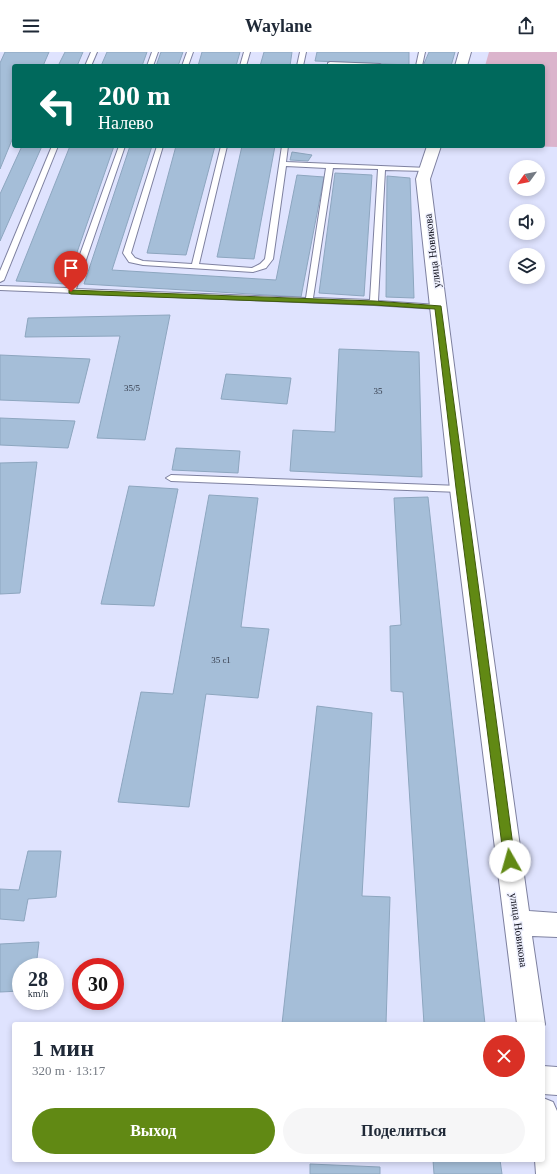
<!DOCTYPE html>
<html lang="ru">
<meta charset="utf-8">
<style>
body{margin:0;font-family:Georgia,serif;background:#f6f6f7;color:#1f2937;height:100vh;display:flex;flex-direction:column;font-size:15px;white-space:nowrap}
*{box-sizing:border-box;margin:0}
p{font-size:13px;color:#747a83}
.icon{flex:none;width:22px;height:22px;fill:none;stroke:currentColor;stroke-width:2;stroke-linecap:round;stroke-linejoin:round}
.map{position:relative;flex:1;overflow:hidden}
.drawer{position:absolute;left:12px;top:970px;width:533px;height:140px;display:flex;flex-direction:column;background:#fff;border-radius:4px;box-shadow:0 2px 6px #0003}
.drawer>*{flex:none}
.top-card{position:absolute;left:12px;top:12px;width:533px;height:84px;border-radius:4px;box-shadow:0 2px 6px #0003;background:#00695c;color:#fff;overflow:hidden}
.needle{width:26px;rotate:237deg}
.controls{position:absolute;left:509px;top:108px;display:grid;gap:8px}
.controls a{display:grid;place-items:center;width:36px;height:36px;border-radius:50%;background:#fff;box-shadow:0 2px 6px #0003;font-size:20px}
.speed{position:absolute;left:12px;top:906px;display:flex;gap:8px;font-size:20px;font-weight:700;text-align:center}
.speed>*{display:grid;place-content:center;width:52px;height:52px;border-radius:50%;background:#fff;box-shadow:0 2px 6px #0003;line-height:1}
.speed small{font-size:10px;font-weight:400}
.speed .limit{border:6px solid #d22;background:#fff;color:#111}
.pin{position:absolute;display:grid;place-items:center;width:34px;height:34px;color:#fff;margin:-41px -17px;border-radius:50% 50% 50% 0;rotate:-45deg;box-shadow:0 0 4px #0007}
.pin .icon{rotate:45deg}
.me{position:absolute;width:44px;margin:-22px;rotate:353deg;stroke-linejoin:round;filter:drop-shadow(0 0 3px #0008)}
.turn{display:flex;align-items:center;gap:14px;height:84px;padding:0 20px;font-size:18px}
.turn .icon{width:52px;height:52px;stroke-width:2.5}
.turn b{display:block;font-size:28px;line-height:34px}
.round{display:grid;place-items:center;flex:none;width:42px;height:42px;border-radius:21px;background:#f6f6f7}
.head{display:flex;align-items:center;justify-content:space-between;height:68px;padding:0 20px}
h1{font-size:24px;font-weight:700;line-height:30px}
.cta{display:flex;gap:8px;margin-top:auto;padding:8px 20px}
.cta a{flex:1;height:46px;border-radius:24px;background:#618914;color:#fff;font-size:16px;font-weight:700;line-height:46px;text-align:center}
.cta a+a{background:#f6f6f7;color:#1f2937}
header{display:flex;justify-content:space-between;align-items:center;height:52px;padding:0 20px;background:#fff;font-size:18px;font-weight:700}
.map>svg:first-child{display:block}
.green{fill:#dbb4cc}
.building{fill:#a5bed8;stroke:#8da6bf}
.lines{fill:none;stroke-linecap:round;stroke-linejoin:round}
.lane-casing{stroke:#7e81a0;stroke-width:2}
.street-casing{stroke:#7e81a0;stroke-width:2}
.lane{fill:#fff;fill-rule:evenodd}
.street{fill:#fff;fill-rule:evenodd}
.route{fill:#618914;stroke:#3f590d}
.labels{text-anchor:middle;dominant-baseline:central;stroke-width:3;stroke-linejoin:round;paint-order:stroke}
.number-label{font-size:9px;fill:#333a49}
.street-label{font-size:11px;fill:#0d0e19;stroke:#eff1fe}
</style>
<header><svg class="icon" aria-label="menu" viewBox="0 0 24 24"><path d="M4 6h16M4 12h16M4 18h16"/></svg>Waylane<svg class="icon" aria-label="share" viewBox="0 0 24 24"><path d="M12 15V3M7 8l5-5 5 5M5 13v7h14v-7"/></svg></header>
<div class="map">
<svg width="557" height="1122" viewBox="0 0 557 1122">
<rect width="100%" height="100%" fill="#dfe3fe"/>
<path class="green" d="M489,0H557V95L527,94H543V14H485Z"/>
<g class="building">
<path d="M5,0H49L43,14H14V83L0,117V11Z"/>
<path d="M65,0H83L77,14H58Z"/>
<path d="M107,0H147L142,14H101Z"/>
<path d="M161,0H183L178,14H156Z"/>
<path d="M202,0H240L236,14H198Z"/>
<path d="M264,0H292L290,14H260Z"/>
<path d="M317,0H409V13L315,9Z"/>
<path d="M429,0H455L451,14H423Z"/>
<path d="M22,94H42L0,189V142Z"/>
<path d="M70,94H114L66,232L16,229Z"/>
<path d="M130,94H152L112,218L276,228L297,123L324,125L301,245L84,232Z"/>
<path d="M176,94H215L186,203L147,201Z"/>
<path d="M242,94H275L254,207L217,205Z"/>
<path d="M292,100L312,103L308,109L290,108Z"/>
<path d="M335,121L372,123L364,244L319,241Z"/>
<path d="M387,124L410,126L414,246L386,245Z"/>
<path d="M170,263L145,388L97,386L120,284L25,285L28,266Z"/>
<path d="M339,297L419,300L422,425L290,419L293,378L335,380Z"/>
<path d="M0,303L90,307L79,351L0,348Z"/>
<path d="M226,322L291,326L287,352L221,347Z"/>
<path d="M0,366L75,369L68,396L0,393Z"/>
<path d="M176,396L240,399L238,421L172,418Z"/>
<path d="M37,410L20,541L0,542V411Z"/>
<path d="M129,434L178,437L154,554L101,552Z"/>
<path d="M209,443L258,446L241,575L269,577L258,646L206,642L189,755L118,750L141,640L173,642Z"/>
<path d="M428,445L485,972H424L403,640L391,639L390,574L401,573L394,446Z"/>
<path d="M317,654L372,661L362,844L390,845L386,972H282Z"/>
<path d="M28,799H61L56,845L28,847L24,869L0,867V837L19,838Z"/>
<path d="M39,890L36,915H21V939L0,940V892Z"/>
<path d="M433,1108H500L502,1122H434Z"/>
<path d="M310,1112L380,1115V1122H310Z"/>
</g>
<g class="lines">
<g class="lane-casing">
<g id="lane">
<path d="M91,0H97L91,14H85Z"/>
<path d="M152,0H158L153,14H147Z"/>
<path d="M187,0H193L188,14H182Z"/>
<path d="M244,0H250L246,14H240Z"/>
<path d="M300,0H306L303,14H297Z"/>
<path d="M419,0H425L422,14H416Z"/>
<path d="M330,10L380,12L383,14L328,13V11Z"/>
<path d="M52,94H58L4,228L0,230V219Z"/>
<path d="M119,94H125L76,237L306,246L326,116L286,114L273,207L266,216L253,220L143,213L129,210L123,201L157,94H163L131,201L135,206L143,209L192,212L221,94H227L199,212L252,216L260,212L265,207L282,94H288L286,110L428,116V118L426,119L385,118L378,249L438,253L442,255L438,257L374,253L0,238V234L68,236ZM333,116L378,117L370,248L313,246Z"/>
<path d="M171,423L460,434L465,437L460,440L171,429L166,426Z"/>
</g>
</g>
<g class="street-casing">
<g id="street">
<path d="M459,0H471L467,14H455Z"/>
<path d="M427,94H441L430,127L470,437L529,859L557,861V885L532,884L545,972L543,976V972H517L450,437L416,127Z"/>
<path d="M543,1014L557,1015V1043L543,1042Z"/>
<path d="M543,1046L553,1050L557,1059V1122H536L535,1108H543Z"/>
</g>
</g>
<use href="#lane" class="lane"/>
<use href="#street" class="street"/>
</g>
<path class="route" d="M69,238L374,249L441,254L515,809L513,812L510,814L506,812L504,809L456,436L435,257L374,253L71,242L69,241Z"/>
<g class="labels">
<g class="number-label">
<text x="132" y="336">35/5</text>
<text x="378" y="339">35</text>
<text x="221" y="608">35 с1</text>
</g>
<g class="street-label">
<text transform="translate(432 199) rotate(-97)">улица Новикова</text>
<text transform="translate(519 878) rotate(82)">улица Новикова</text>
</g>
</g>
</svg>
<div class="controls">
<a><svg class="needle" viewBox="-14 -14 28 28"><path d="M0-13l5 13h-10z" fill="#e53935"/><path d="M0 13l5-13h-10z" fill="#747a83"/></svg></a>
<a><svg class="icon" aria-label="sound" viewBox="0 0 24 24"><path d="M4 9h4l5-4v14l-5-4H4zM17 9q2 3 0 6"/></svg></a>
<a><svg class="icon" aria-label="layers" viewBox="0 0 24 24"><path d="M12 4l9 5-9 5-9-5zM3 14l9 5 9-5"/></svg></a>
</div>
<div class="speed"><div>28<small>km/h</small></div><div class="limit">30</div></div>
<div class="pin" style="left:71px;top:240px;background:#d93025"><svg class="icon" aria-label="arrive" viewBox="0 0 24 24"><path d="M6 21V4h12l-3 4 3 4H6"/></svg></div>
<svg class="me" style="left:510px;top:809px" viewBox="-20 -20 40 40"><circle r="19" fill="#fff"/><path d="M0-13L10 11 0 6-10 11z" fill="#618914"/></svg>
<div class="top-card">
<div class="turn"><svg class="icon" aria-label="left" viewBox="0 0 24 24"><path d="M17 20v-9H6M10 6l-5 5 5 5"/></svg><div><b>200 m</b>Налево</div></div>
</div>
<section class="drawer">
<div class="head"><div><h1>1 мин</h1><p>320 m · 13:17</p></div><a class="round" style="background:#d93025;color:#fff"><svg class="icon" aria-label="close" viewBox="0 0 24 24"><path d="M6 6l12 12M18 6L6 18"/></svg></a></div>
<div class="cta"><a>Выход</a><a>Поделиться</a></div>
</section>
</div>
